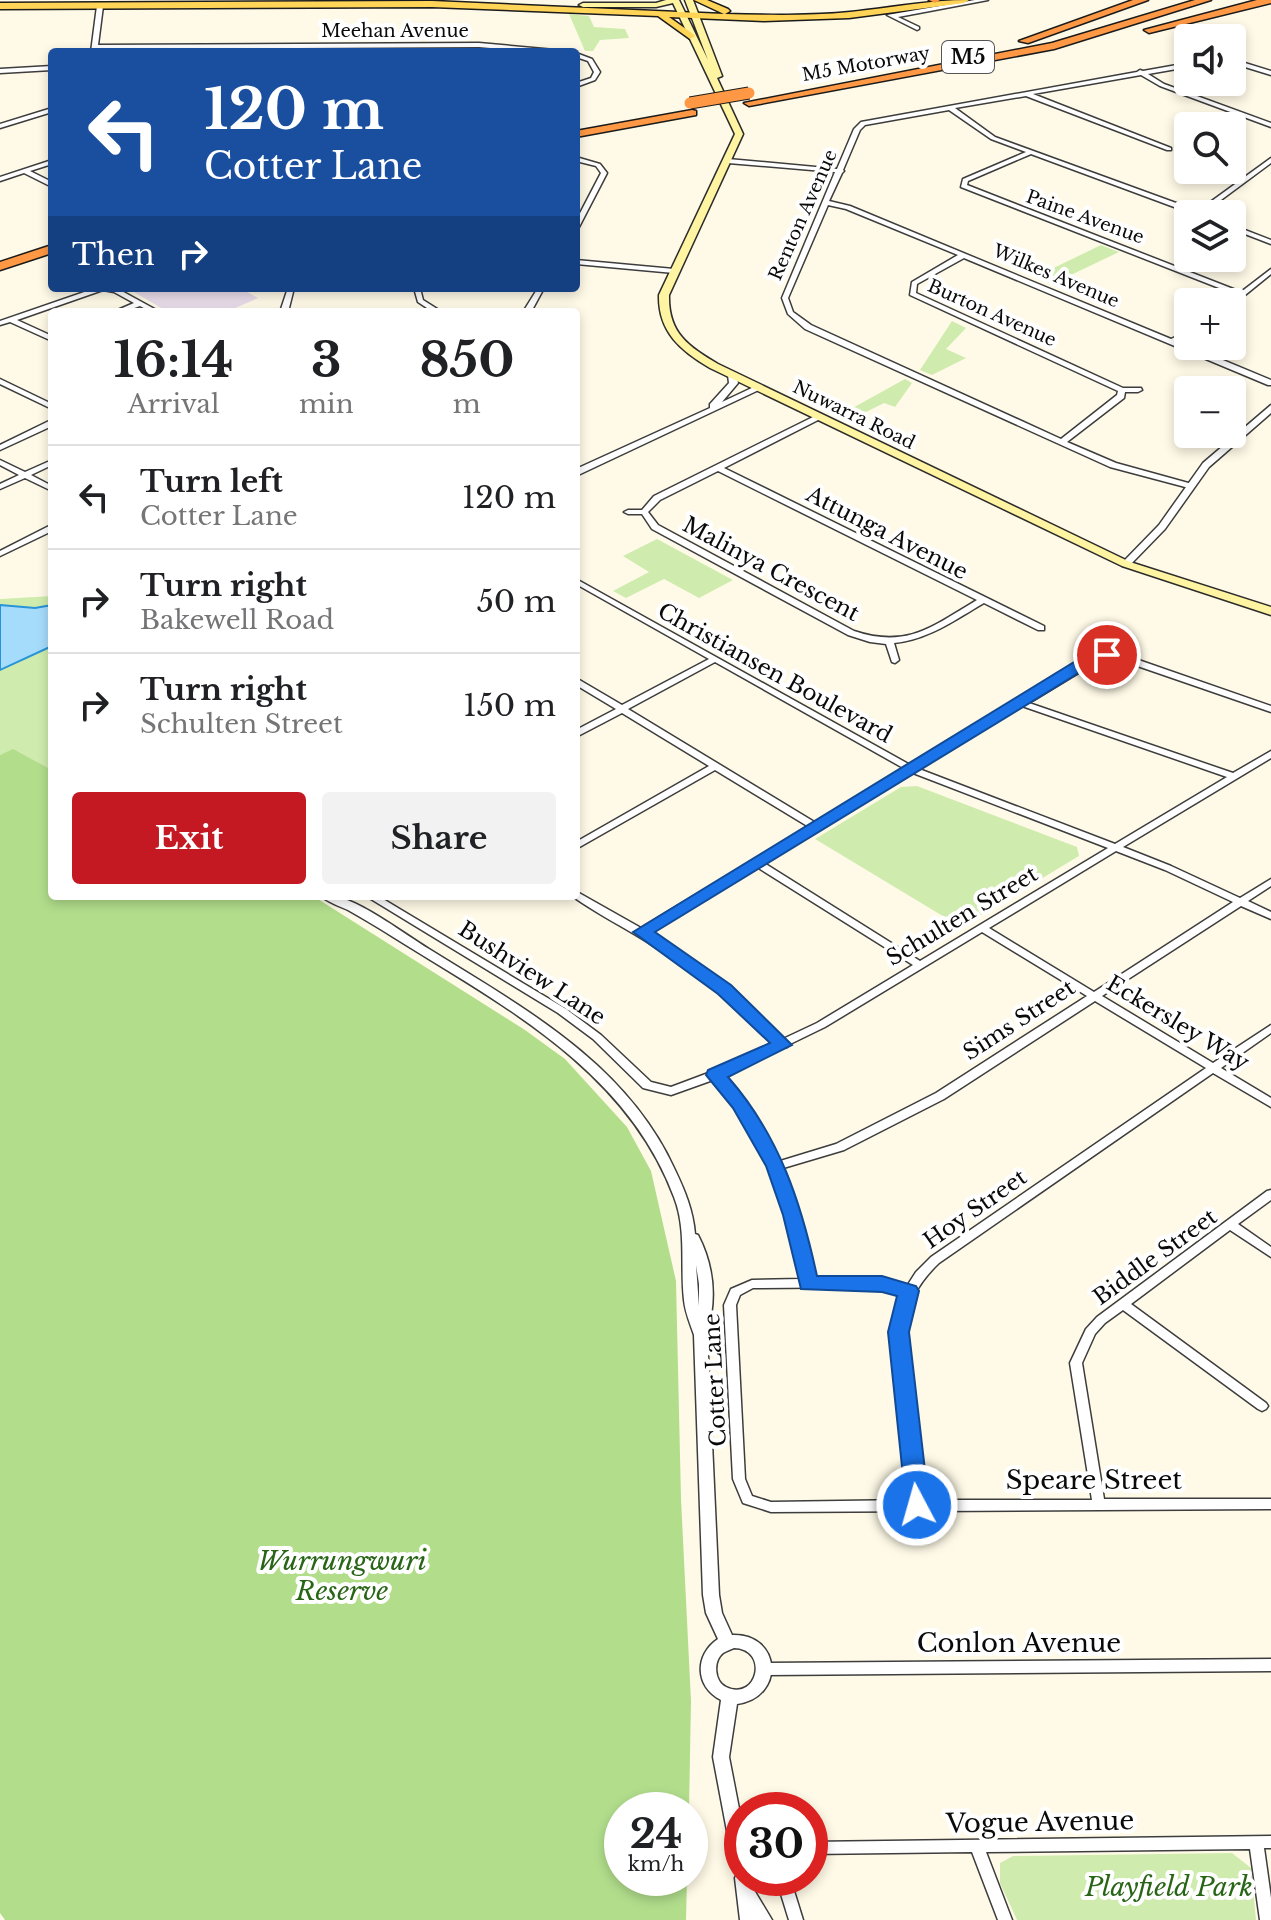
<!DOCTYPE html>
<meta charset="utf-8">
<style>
body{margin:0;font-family:"Libre Baskerville",serif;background:#f2f2f2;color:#202124;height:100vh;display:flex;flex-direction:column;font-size:30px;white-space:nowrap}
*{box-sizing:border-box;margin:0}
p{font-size:26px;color:#757577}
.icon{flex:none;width:44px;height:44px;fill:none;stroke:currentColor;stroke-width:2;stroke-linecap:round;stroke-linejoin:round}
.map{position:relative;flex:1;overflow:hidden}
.drawer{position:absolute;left:48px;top:308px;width:532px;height:592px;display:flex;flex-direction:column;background:#fff;border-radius:8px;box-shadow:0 4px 12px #0003}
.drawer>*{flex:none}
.hud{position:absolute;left:48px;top:48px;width:532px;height:244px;border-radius:8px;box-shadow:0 4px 12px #0003;background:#1a4fa0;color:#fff;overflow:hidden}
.fabs{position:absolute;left:1174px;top:24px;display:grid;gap:16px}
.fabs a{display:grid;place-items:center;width:72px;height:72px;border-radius:8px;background:#fff;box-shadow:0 4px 12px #0003;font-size:40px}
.speed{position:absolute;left:604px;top:1792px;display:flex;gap:16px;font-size:40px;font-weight:700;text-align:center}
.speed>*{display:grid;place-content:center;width:104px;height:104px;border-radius:50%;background:#fff;box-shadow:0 4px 12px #0003;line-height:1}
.speed small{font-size:20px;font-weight:400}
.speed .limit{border:12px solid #d22;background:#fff;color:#111}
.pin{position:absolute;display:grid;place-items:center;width:68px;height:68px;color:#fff;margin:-34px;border:4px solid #fff;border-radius:50%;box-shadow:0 2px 8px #0007}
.me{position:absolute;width:88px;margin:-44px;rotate:354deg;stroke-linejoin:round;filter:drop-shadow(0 0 6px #0008)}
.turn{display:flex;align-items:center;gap:28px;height:168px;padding:0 24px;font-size:36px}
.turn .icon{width:104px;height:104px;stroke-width:2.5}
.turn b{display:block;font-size:56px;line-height:68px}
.then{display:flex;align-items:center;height:76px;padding:0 24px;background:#0003;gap:16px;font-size:30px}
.eta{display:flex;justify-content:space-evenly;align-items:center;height:136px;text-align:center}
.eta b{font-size:48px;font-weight:700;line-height:56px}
.primary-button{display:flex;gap:16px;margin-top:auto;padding:16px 24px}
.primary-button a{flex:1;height:92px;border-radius:8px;background:#c41822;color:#fff;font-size:32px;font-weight:700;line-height:92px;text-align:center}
.primary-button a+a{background:#f2f2f2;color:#202124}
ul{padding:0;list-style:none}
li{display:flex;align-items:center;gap:24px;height:104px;padding:0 24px;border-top:2px solid #e0e0e0}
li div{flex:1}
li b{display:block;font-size:30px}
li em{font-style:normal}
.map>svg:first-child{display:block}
.industrial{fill:#e9dcea}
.green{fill:#cfecae}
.forest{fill:#b2de8c}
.water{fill:#a6dcfb;stroke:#2793d8;stroke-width:2}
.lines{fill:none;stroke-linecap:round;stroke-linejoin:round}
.minor-casing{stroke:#3d3d3d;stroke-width:3}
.tertiary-casing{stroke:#3d3d3d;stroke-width:3}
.secondary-casing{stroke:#2c2c2c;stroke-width:3}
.primary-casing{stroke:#1b1b1b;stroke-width:3}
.motorway-casing{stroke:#1b1b1b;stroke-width:3}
.minor{fill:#fff;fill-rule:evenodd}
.tertiary{fill:#fff;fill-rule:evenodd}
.secondary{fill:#fff4a2;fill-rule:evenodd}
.primary{fill:#ffd457;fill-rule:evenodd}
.motorway{fill:#ff9845;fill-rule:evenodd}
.motorway-bridge-casing{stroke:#1b1b1b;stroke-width:13;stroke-linecap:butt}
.motorway-bridge{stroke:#ff9845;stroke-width:11}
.route{fill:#1a73e8;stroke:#114b97;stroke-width:2}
.labels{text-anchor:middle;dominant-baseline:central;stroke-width:8;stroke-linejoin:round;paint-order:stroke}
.far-street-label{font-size:18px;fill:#0a0a0a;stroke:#fff}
.shield{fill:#fff;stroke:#545454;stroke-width:2}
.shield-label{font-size:20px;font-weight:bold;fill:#0a0a0a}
.street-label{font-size:22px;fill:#0a0a0a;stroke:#fff}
.near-street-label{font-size:26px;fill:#0a0a0a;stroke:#fff}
.near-park-label{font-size:26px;font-style:italic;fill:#286516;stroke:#fff}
</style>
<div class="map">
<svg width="1271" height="1920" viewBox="0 0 1271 1920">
<rect width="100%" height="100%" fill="#fffae7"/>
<path class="industrial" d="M127,288H240L258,298L226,312H168Z"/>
<g class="green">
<path d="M569,14L589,16L594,27L625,29L629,38L600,40L593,51H585Z"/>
<path d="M1101,245L1119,252L1052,284L1035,277Z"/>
<path d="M952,321L966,328L946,349L966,358L932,375L920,370Z"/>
<path d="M905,379L912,383L895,407L884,403L848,421L838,416Z"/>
<path d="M657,539L733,580L699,598L664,579L626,598L613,591L649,572L623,556Z"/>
<path d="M52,596V770L13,750L0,755V599Z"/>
<path d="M917,786L1077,847L1079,856L961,927L815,839L901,787Z"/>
<path d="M1232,1853L1251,1868L1256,1920H1017L1000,1883V1863L1013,1856Z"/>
</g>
<path class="forest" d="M13,749L52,770V896H313L525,1030L565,1059L627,1127L651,1171L676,1281L681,1499L691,1701L689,1810H622V1878H687L686,1920H5L0,1913V755Z"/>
<path class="water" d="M0,605L35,608L52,605V646L0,670Z"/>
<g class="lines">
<g class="minor-casing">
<g id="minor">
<path d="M975,0H988L898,17L919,27V29L917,30L887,15Z"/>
<path d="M100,4L103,6L98,45L479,43L555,50L558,52H536L479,47L97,49V52H91L97,6Z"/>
<path d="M576,53L592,59L600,72L595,80L576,87V83L591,78L594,72L588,61L576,57Z"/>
<path d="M1232,59L1271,71V75L1232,63Z"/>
<path d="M1188,63V67L1148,74L1164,84L1271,123V127L1160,86L1141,75L1033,94L1171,148V150H1167L1026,96L955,108L995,137L1198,211L1271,158V163L1202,214H1193L1031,154L968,181L967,185L1241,292L1271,269V274L1234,304L1232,305V302H1229L1237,295L961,187L963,179L1026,152L991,139L949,110L865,125L860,130L843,170L844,171L842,173L829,201L850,206L1171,339L1188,331V336L1177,341L1271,380V385H1268L964,258L917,284L916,293L1123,388H1141L1142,390L1138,392H1125L1124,398L1067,442L1116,463L1192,484L1193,486L1189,488L1110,467L805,329L788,314L782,298L835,172L728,163L725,161L728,159L837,169L854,129L861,122L1137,72L1140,70L1143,71ZM828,205L846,209L958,255L912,282L910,295L1118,391L1117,395L1061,439L811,325L793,312L788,298Z"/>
<path d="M52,66V70L0,73V69Z"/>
<path d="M52,108V112L0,128V124Z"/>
<path d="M576,157L600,164L607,173L579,227L576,229V221L601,173L596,166L576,161Z"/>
<path d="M52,160V164L30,171L52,182V187L24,173L0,181V177Z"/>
<path d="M1232,225L1271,240V244L1232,229Z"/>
<path d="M576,260L674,269L677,271L674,273L576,264Z"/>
<path d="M96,288L118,289L160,312H151L140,306L123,312H113L134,303L114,292L103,290L17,320L52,336V341L10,322L0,325V321Z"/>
<path d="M288,288H294L288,312H280Z"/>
<path d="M414,288H420L423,300L442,312H433L418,302Z"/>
<path d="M538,288H544L531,312H523Z"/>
<path d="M0,379L52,404V409L0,384Z"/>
<path d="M815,416H818L822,418L724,468L1044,626V630H1038L984,603C956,619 928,640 894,643L899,660L895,663L892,662L886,644L870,642L848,635L652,529L642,514H628L624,512L628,510H642L654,496ZM718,471L977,600C933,626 908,649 854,631L658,525L648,512L660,500Z"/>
<path d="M49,421H52V426L0,450V445Z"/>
<path d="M0,460L25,472L52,460V465L31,475L52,486V491L25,478L0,489V484L19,475L0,465Z"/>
<path d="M49,526H52V531L0,556V551Z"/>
<path d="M576,579L912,766L1098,654L1127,656L1271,706V712L1123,661L1100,660L1029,703L1233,773L1271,751V758L1123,847L1171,866L1240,898L1271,879V886L1248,901L1271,912V919L1241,906L1102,996L1213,1063L1271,1025V1033L1221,1068L1271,1098V1107L1213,1073L939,1263C918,1283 907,1303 905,1332L923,1500H1092L1070,1363L1086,1329L1097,1317L1267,1191L1271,1190V1200L1238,1224L1271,1247V1257L1230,1230L1131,1304L1266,1403L1268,1406L1266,1409L1262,1411L1258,1409L1123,1310L1105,1323L1095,1334L1082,1363L1104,1499H1271V1509L771,1512L743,1503L733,1479L724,1305L731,1289L752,1280L801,1279C784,1201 767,1142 713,1080L671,1095L643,1088L593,1039L558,1013L366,896H378L566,1009L601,1035L651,1082L671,1087L711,1072L774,1043C737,1006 696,973 652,945C626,928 597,914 572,896H576V892L579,893L641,928L809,827L715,770L576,849V842L709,766L622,713L576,737V730L616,709L576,685V678L622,705L709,659L576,584ZM715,662L905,769L816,823L628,709ZM1022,706L1227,777L1115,844L919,769ZM913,773L1108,848L920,961L764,863ZM1116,851L1165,870L1233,902L1094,992L989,928ZM757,867L913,965L817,1023L783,1039C741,999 697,964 648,933ZM982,932L1087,996L936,1093L836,1144L777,1162C763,1130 745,1102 722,1076L781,1048L787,1047L788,1045L825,1027ZM1095,1001L1206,1068L931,1257L916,1272L907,1286L869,1279H813L800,1227L780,1169L844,1150L944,1099ZM869,1287L902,1294L896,1310L893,1332L910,1500L771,1502L752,1496L745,1479L736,1305L740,1295L753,1288Z"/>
<path d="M1271,1659V1671L766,1675L761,1673L759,1669L761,1665L766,1663Z"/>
<path d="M1271,1836V1848H1264L1271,1898V1920H1260L1250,1849L986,1852L1012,1920H998L972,1852L810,1854V1842Z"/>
<path d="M776,1878H790L803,1920H789Z"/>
</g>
</g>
<g class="tertiary-casing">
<g id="tertiary">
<path d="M732,372L736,375L738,383L722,402L756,386H762L763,388L576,476V469L710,408V404L729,383L728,375Z"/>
<path d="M1271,405V413L1209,467L1165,529L1129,566H1123V562L1159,525L1203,463Z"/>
<path d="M321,896C327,896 334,895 339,897C368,906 403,933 429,949C524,1008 627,1064 675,1170C685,1191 693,1210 695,1234L698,1235C714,1266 717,1299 707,1333L719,1595L722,1613L732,1635C781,1633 786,1697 737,1704L729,1757L742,1824V1878H753L754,1890L772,1920H740L735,1878L737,1874L734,1868L713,1757L721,1700C695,1687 694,1655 718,1639L706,1613L703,1595L694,1335C690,1323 685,1312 684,1300C680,1266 687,1230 674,1197C626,1068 500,1004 390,935C376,926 362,918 348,910C339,906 328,902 321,896ZM696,1265L699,1284V1306ZM734,1648C770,1649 757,1702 726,1687C714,1681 713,1661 723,1653C726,1651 730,1650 734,1648Z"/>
</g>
</g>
<g class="secondary-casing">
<path id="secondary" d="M666,0H679L708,60L685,0H693L722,76L717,78L743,134L669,295C668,333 688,346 718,364L1130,562L1271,607V615L1122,566L710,368C681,351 658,332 659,295L735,134L673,3L656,7H583L579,5L583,3H656Z"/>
</g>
<g class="primary-casing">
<path id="primary" d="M694,0H707L728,9L730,11L725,14C767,15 809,16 850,12C890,8 929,0 969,0L964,3L849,18L764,21L669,17L693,34L695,36L690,39L658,16L432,7L0,9V3L432,1L724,14Z"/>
</g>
<g class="motorway-casing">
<g id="motorway">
<path d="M929,0H940L935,3Z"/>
<path d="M1133,0H1148L1028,43L1019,41Z"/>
<path d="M1195,0H1211L1054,49L749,106L744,103L1052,43Z"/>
<path d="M1257,0H1271V3L1149,33L1144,30Z"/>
<path d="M692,110L696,111V115L576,137V131Z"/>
<path d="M52,245V253L0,270V262Z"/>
</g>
</g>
<use href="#minor" class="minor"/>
<use href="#tertiary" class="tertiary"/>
<use href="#secondary" class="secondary"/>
<use href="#primary" class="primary"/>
<use href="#motorway" class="motorway"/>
<g class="motorway-bridge-casing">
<path id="motorway-bridge" d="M690,103L749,93"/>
</g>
<use href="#motorway-bridge" class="motorway-bridge"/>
</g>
<path class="route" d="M1107,650L1113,652V658L1095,663L655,932L731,985L792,1045L728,1077C779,1135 801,1202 817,1276H882L916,1286L919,1291L909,1332L929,1505L925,1512H909L906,1505L888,1332L897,1296L882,1292L801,1289L783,1215L766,1166L733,1108L706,1075L708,1070L770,1043L718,994L633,932L1084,656Z"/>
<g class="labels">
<g class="far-street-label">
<text x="395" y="31">Meehan Avenue</text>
<text transform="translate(866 64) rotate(-10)">M5 Motorway</text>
<text transform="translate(803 215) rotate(-66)">Renton Avenue</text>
<text transform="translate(1085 217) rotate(20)">Paine Avenue</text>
<text transform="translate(1056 276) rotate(23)">Wilkes Avenue</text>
<text transform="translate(992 313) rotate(24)">Burton Avenue</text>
<text transform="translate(854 415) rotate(26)">Nuwarra Road</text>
</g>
<rect class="shield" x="942" y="41" width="52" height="32" rx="6"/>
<g class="shield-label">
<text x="968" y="57">M5</text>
</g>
<g class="street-label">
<text transform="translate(887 533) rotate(27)">Attunga Avenue</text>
<text transform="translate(771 569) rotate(28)">Malinya Crescent</text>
<text transform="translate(775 673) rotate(29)">Christiansen Boulevard</text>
<text transform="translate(962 916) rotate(-31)">Schulten Street</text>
<text transform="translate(532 973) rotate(33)">Bushview Lane</text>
<text transform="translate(1019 1020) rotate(-33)">Sims Street</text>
<text transform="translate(1178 1023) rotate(31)">Eckersley Way</text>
<text transform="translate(975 1209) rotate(-35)">Hoy Street</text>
<text transform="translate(1155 1257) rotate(-36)">Biddle Street</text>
<text transform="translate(715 1380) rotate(-93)">Cotter Lane</text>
</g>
<g class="near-street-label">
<text x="1094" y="1480">Speare Street</text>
<text x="1019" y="1643">Conlon Avenue</text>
<text transform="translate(1040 1822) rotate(-1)">Vogue Avenue</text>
</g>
<g class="near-park-label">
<text x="342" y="1561">Wurrungwuri<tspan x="342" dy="30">Reserve</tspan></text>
<text x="1169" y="1887">Playfield Park</text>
</g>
</g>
</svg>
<div class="fabs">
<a><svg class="icon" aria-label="sound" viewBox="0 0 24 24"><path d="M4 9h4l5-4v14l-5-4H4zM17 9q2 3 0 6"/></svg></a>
<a><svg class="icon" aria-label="search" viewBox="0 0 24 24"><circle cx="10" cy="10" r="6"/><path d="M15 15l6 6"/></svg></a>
<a><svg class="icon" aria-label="layers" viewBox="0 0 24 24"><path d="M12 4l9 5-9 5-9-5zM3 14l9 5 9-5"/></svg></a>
<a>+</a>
<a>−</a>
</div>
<div class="speed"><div>24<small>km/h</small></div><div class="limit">30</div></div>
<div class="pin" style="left:1107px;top:655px;background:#d93025"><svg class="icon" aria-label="arrive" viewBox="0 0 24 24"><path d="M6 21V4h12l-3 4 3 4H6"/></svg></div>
<svg class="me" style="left:917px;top:1505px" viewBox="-20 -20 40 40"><circle r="17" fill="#1a73e8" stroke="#fff" stroke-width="3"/><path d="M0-11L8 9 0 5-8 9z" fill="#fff"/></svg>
<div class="hud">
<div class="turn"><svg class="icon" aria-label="left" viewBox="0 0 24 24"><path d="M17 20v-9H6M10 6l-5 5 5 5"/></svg><div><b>120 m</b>Cotter Lane</div></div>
<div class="then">Then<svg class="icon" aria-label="right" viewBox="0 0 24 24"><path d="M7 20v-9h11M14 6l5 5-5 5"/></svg></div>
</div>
<section class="drawer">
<div class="eta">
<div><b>16:14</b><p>Arrival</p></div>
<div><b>3</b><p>min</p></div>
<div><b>850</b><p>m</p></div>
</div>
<ul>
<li><svg class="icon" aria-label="left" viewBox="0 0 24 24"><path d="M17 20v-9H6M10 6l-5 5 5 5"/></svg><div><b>Turn left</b><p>Cotter Lane</p></div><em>120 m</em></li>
<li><svg class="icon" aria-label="right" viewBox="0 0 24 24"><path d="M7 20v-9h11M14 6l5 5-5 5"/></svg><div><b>Turn right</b><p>Bakewell Road</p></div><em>50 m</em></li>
<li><svg class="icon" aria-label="right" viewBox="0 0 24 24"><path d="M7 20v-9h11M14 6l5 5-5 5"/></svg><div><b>Turn right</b><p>Schulten Street</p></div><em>150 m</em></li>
</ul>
<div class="primary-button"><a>Exit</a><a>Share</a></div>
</section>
</div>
